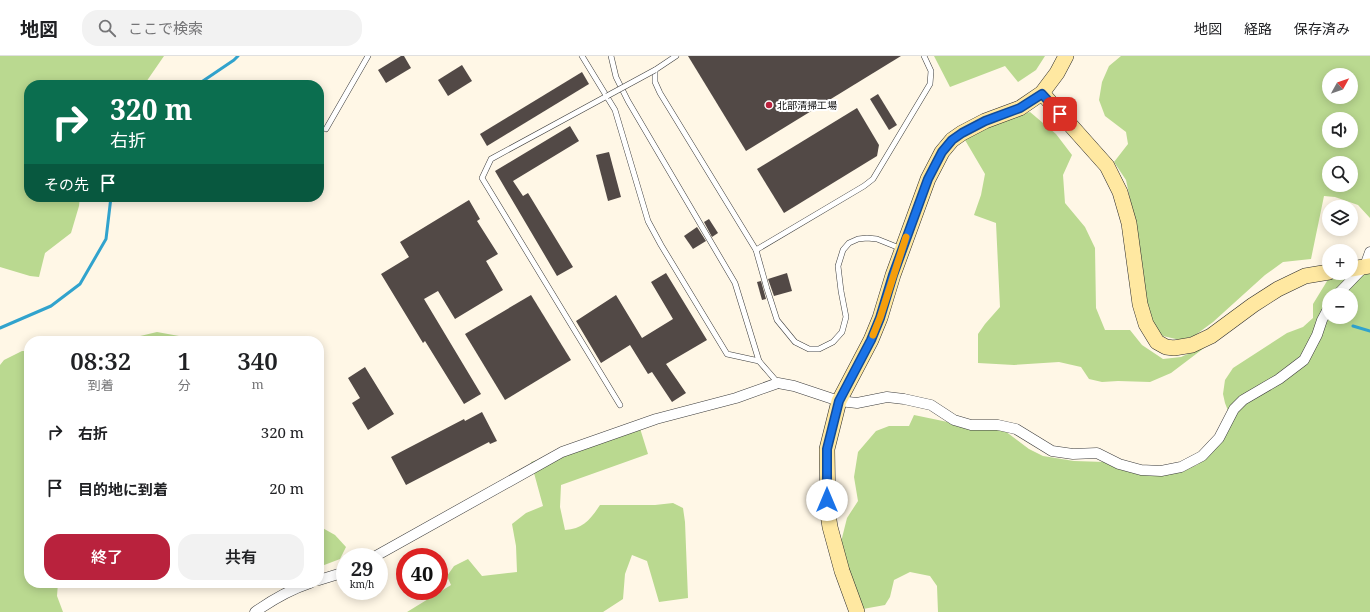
<!DOCTYPE html>
<html lang="ja">
<meta charset="utf-8">
<style>
body{margin:0;font-family:"Noto Serif","Noto Sans JP",serif;background:#f2f2f2;color:#202124;height:100vh;display:flex;flex-direction:column;font-size:15px;white-space:nowrap}
*{box-sizing:border-box;margin:0}
p{font-size:13px;color:#757577}
.icon{flex:none;width:22px;height:22px;fill:none;stroke:currentColor;stroke-width:2;stroke-linecap:round;stroke-linejoin:round}
.map{position:relative;flex:1;overflow:hidden}
.details{position:absolute;left:24px;top:280px;width:300px;height:252px;display:flex;flex-direction:column;background:#fff;border-radius:16px;box-shadow:0 2px 10px #0003}
.details>*{flex:none}
.hud{position:absolute;left:24px;top:24px;width:300px;height:122px;border-radius:16px;box-shadow:0 2px 10px #0003;background:#0b6e4f;color:#fff;overflow:hidden}
.needle{width:26px;rotate:50deg}
.buttons{position:absolute;left:1322px;top:12px;display:grid;gap:8px}
.buttons a{display:grid;place-items:center;width:36px;height:36px;border-radius:50%;background:#fff;box-shadow:0 2px 10px #0003;font-size:20px}
.speed{position:absolute;left:336px;top:492px;display:flex;gap:8px;font-size:20px;font-weight:700;text-align:center}
.speed>*{display:grid;place-content:center;width:52px;height:52px;border-radius:50%;background:#fff;box-shadow:0 2px 10px #0003;line-height:1}
.speed small{font-size:10px;font-weight:400}
.speed .limit{border:6px solid #d22;background:#fff;color:#111}
.pin{position:absolute;display:grid;place-items:center;width:34px;height:34px;color:#fff;margin:-17px;border-radius:8px;box-shadow:0 2px 6px #0006}
.me{position:absolute;width:44px;margin:-22px;rotate:0deg;stroke-linejoin:round;filter:drop-shadow(0 0 3px #0008)}
.turn{display:flex;align-items:center;gap:14px;height:84px;padding:0 20px;font-size:18px}
.turn .icon{width:52px;height:52px;stroke-width:2.5}
.turn b{display:block;font-size:28px;line-height:34px}
.then{display:flex;align-items:center;height:38px;padding:0 20px;background:#0003;gap:8px;font-size:15px}
.eta{display:flex;justify-content:space-evenly;align-items:center;height:68px;text-align:center}
.eta b{font-size:24px;font-weight:600;line-height:28px}
.button{display:flex;gap:8px;margin-top:auto;padding:8px 20px}
.button a{flex:1;height:46px;border-radius:16px;background:#b9223d;color:#fff;font-size:16px;font-weight:600;line-height:46px;text-align:center}
.button a+a{background:#f2f2f2;color:#202124}
ul{padding:0;list-style:none}
li{display:flex;align-items:center;gap:12px;height:56px;padding:0 20px}
li div{flex:1}
li b{display:block;font-size:15px}
li em{font-style:normal}
header{display:flex;align-items:center;gap:24px;box-sizing:border-box;height:56px;padding:0 20px;background:#fff;border-bottom:1px solid #e0e0e0}
header strong{font-size:19px}
nav{display:flex;gap:22px;margin-inline-start:auto;font-size:14px}
.search{width:280px;height:36px;background:#f2f2f2;display:flex;align-items:center;gap:10px;box-sizing:border-box;padding:0 14px;border-radius:16px;color:#757577;font-size:15px}
.map>svg:first-child{display:block}
.forest{fill:#bad990;fill-rule:evenodd}
.lines{fill:none;stroke-linecap:round;stroke-linejoin:round}
.stream{stroke:#31a3cd;stroke-width:3}
.building{fill:#524946}
.lane-casing{stroke:#3c3c3c;stroke-width:6}
.street-casing{stroke:#3c3c3c;stroke-width:11}
.secondary-casing{stroke:#2b2b2b;stroke-width:16}
.lane{stroke:#fff;stroke-width:5}
.street{stroke:#fff;stroke-width:10}
.secondary{stroke:#ffe8a1;stroke-width:15}
.lane-bridge-casing{stroke:#3c3c3c;stroke-width:6;stroke-linecap:butt}
.lane-bridge{stroke:#fff;stroke-width:5}
.route-casing{stroke:#114b97;stroke-width:10}
.route{stroke:#1a73e8;stroke-width:7}
.slow{stroke:#f59e0b;stroke-width:7}
.poi-dot{fill:#b9223d;stroke:#fff;stroke-width:1.5}
.labels{text-anchor:middle;dominant-baseline:central;stroke-width:4;stroke-linejoin:round;paint-order:stroke}
.poi-label{font-size:10px;fill:#090909;stroke:#fff;text-anchor:start}
</style>
<header>
<strong>地図</strong>
<div class="search"><svg class="icon" aria-label="search" viewBox="0 0 24 24"><circle cx="10" cy="10" r="6"/><path d="M15 15l6 6"/></svg>ここで検索</div>
<nav><a>地図</a><a>経路</a><a>保存済み</a></nav>
</header>
<div class="map">
<svg width="1370" height="556" viewBox="0 0 1370 556">
<rect width="100%" height="100%" fill="#fff7e6"/>
<g class="forest">
<path d="M0,0H164L144,29H29V141H80L79,150L71,177L45,197L39,221L30,220L0,211Z"/>
<path d="M934,0H1045L1036,14L1018,26L1005,10L950,31Z"/>
<path d="M1121,0H1370V162L1358,149L1335,141L1324,140L1311,203L1283,206L1265,219L1213,266L1194,280L1180,284L1163,280L1155,272L1149,259L1132,152L1126,124L1114,106L1128,88L1126,76L1105,60L1099,44L1102,26L1109,10ZM1329,19H1351V41H1329ZM1329,63H1351V85H1329ZM1329,107H1351V129H1329Z"/>
<path d="M1030,56L1056,78L1072,99L1063,119L1065,147L1085,171L1095,192L1096,252L1105,274H1130L1142,289L1163,303L1181,301L1208,289L1171,317L1150,326L1118,325L1102,326L1089,323L1081,311L1059,306L1014,309L978,307V278L985,268L1000,251L996,167L974,159L981,139L985,118L965,84C983,69 1008,62 1030,56Z"/>
<path d="M1370,202V556H938L937,530L930,520L910,516L894,524L890,541L885,549L863,553L839,494L847,462L858,445L854,421L858,396L876,375L889,370H909L914,359L967,370L1005,375L1029,393L1043,400L1074,405L1105,406L1173,417L1197,409L1216,392L1232,365L1225,347L1223,338L1225,324L1233,312L1287,277L1303,271L1313,262V248L1332,217H1351ZM1329,239H1351V261H1329Z"/>
<path d="M157,276L201,284V285H131L136,281Z"/>
<path d="M22,295H29V527H58L57,540L63,556H0V309L4,304Z"/>
<path d="M638,366L648,398L561,429L560,451L565,474C583,473 590,464 600,449H655L673,447L683,452L685,466L688,542L659,546L647,505L632,499L625,518L623,543L603,556H407L451,529L447,520L454,510L468,503L482,520L517,516L516,490L512,468L526,457L543,450L531,406L593,386Z"/>
<path d="M319,470L335,479L346,491L340,503L319,511Z"/>
</g>
<g class="lines">
<g class="stream">
<path d="M197,29L234,4L238,0"/>
<path d="M1353,270L1370,275"/>
<path d="M0,272L51,250L80,228L106,183L111,141"/>
</g>
</g>
<g class="building">
<path d="M401,0H404L411,12L386,27L378,14Z"/>
<path d="M688,0H901L746,95Z"/>
<path d="M462,9L472,25L448,40L438,24Z"/>
<path d="M582,16L589,28L487,90L480,78Z"/>
<path d="M878,38L897,69L889,74L870,43Z"/>
<path d="M857,52L879,89L877,100L784,157L757,113Z"/>
<path d="M570,70L579,85L513,125L523,140L528,137L573,211L557,220L495,115Z"/>
<path d="M609,96L621,141L608,145L596,99Z"/>
<path d="M469,144L480,163L477,165L498,198L486,205L503,234L455,263L438,235L424,243L481,338L464,348L425,285L423,287L381,218L409,201L400,186Z"/>
<path d="M709,163L718,177L712,181L704,166Z"/>
<path d="M697,171L706,185L693,193L684,180Z"/>
<path d="M666,217L707,284L666,308L686,337L672,346L652,316L648,318L630,289L601,307L576,265L616,239L642,282L673,263L651,226Z"/>
<path d="M787,217L792,235L774,240L768,223Z"/>
<path d="M761,225L766,243L762,244L757,226Z"/>
<path d="M531,239L571,304L505,344L465,278Z"/>
<path d="M365,311L394,358L368,374L352,347L360,342L348,322Z"/>
<path d="M482,356L497,385L490,388L489,386L406,429L391,401L464,363L465,365Z"/>
</g>
<g class="lines">
<g class="lane-casing">
<g id="lane">
<path d="M582,0L615,54L648,165L661,189L727,298L759,305"/>
<path d="M611,0L616,21L628,45L735,227L759,305L778,327"/>
<path d="M676,0L655,14V26L660,37L756,194L767,233L777,264L795,286L809,293H819L833,286L842,276L846,261L841,235L838,210L843,194L849,187L858,183L867,182L877,183L902,193"/>
<path d="M607,40L491,103L482,122L620,349"/>
<path d="M326,73L368,0"/>
<path d="M756,194L864,130L873,123L930,28L931,15L924,0"/>
</g>
</g>
<g class="street-casing">
<g id="street">
<path d="M1337,239L1365,210L1370,196"/>
<path d="M374,501L562,396L656,363L736,342L778,327L794,330L839,345L857,347L887,341L904,343L931,349L954,364L971,369H998L1016,373L1052,395L1073,398L1097,397L1119,408L1141,414L1161,415L1181,411L1202,400L1219,382L1234,353L1243,344L1279,323L1304,304L1317,279L1322,264L1329,251"/>
<path d="M319,524L345,516"/>
<path d="M255,556C272,544 289,534 310,527"/>
</g>
</g>
<g class="secondary-casing">
<g id="secondary">
<path d="M1042,37L1107,110L1120,136L1129,167L1140,248L1146,268L1157,286L1166,291L1174,292L1192,289L1211,280L1253,249L1278,233L1305,220L1329,216"/>
<path d="M1351,213L1370,210"/>
<path d="M857,556L842,515L830,471L828,458L827,393L839,345L871,284L880,262L893,219L928,123L942,96L952,84L962,77L985,65L1020,52L1042,37L1057,17L1066,0"/>
</g>
</g>
<use href="#lane" class="lane"/>
<use href="#street" class="street"/>
<use href="#secondary" class="secondary"/>
<g class="lane-bridge-casing">
<path id="lane-bridge" d="M607,40L655,14"/>
</g>
<use href="#lane-bridge" class="lane-bridge"/>
</g>
<g class="lines">
<g class="route-casing">
<path id="route" d="M827,444V393L839,345L871,284L880,262L893,219L928,123L942,96L952,84L962,77L985,65L1020,52L1042,38L1060,58"/>
</g>
<use href="#route" class="route"/>
<path class="slow" d="M873,279L880,262L906,181"/>
</g>
<circle class="poi-dot" cx="769" cy="49" r="4"/>
<g class="labels">
<g class="poi-label">
<text x="777" y="49">北部清掃工場</text>
</g>
</g>
</svg>
<div class="buttons">
<a><svg class="needle" viewBox="-14 -14 28 28"><path d="M0-13l5 13h-10z" fill="#e53935"/><path d="M0 13l5-13h-10z" fill="#757577"/></svg></a>
<a><svg class="icon" aria-label="sound" viewBox="0 0 24 24"><path d="M4 9h4l5-4v14l-5-4H4zM17 9q2 3 0 6"/></svg></a>
<a><svg class="icon" aria-label="search" viewBox="0 0 24 24"><circle cx="10" cy="10" r="6"/><path d="M15 15l6 6"/></svg></a>
<a><svg class="icon" aria-label="layers" viewBox="0 0 24 24"><path d="M12 4l9 5-9 5-9-5zM3 14l9 5 9-5"/></svg></a>
<a>+</a>
<a>−</a>
</div>
<div class="speed"><div>29<small>km/h</small></div><div class="limit">40</div></div>
<div class="pin" style="left:1060px;top:58px;background:#d93025"><svg class="icon" aria-label="arrive" viewBox="0 0 24 24"><path d="M6 21V4h12l-3 4 3 4H6"/></svg></div>
<svg class="me" style="left:827px;top:444px" viewBox="-20 -20 40 40"><circle r="19" fill="#fff"/><path d="M0-13L10 11 0 6-10 11z" fill="#1a73e8"/></svg>
<div class="hud">
<div class="turn"><svg class="icon" aria-label="right" viewBox="0 0 24 24"><path d="M7 20v-9h11M14 6l5 5-5 5"/></svg><div><b>320 m</b>右折</div></div>
<div class="then">その先<svg class="icon" aria-label="arrive" viewBox="0 0 24 24"><path d="M6 21V4h12l-3 4 3 4H6"/></svg></div>
</div>
<section class="details">
<div class="eta">
<div><b>08:32</b><p>到着</p></div>
<div><b>1</b><p>分</p></div>
<div><b>340</b><p>m</p></div>
</div>
<ul>
<li><svg class="icon" aria-label="right" viewBox="0 0 24 24"><path d="M7 20v-9h11M14 6l5 5-5 5"/></svg><div><b>右折</b></div><em>320 m</em></li>
<li><svg class="icon" aria-label="arrive" viewBox="0 0 24 24"><path d="M6 21V4h12l-3 4 3 4H6"/></svg><div><b>目的地に到着</b></div><em>20 m</em></li>
</ul>
<div class="button"><a>終了</a><a>共有</a></div>
</section>
</div>
